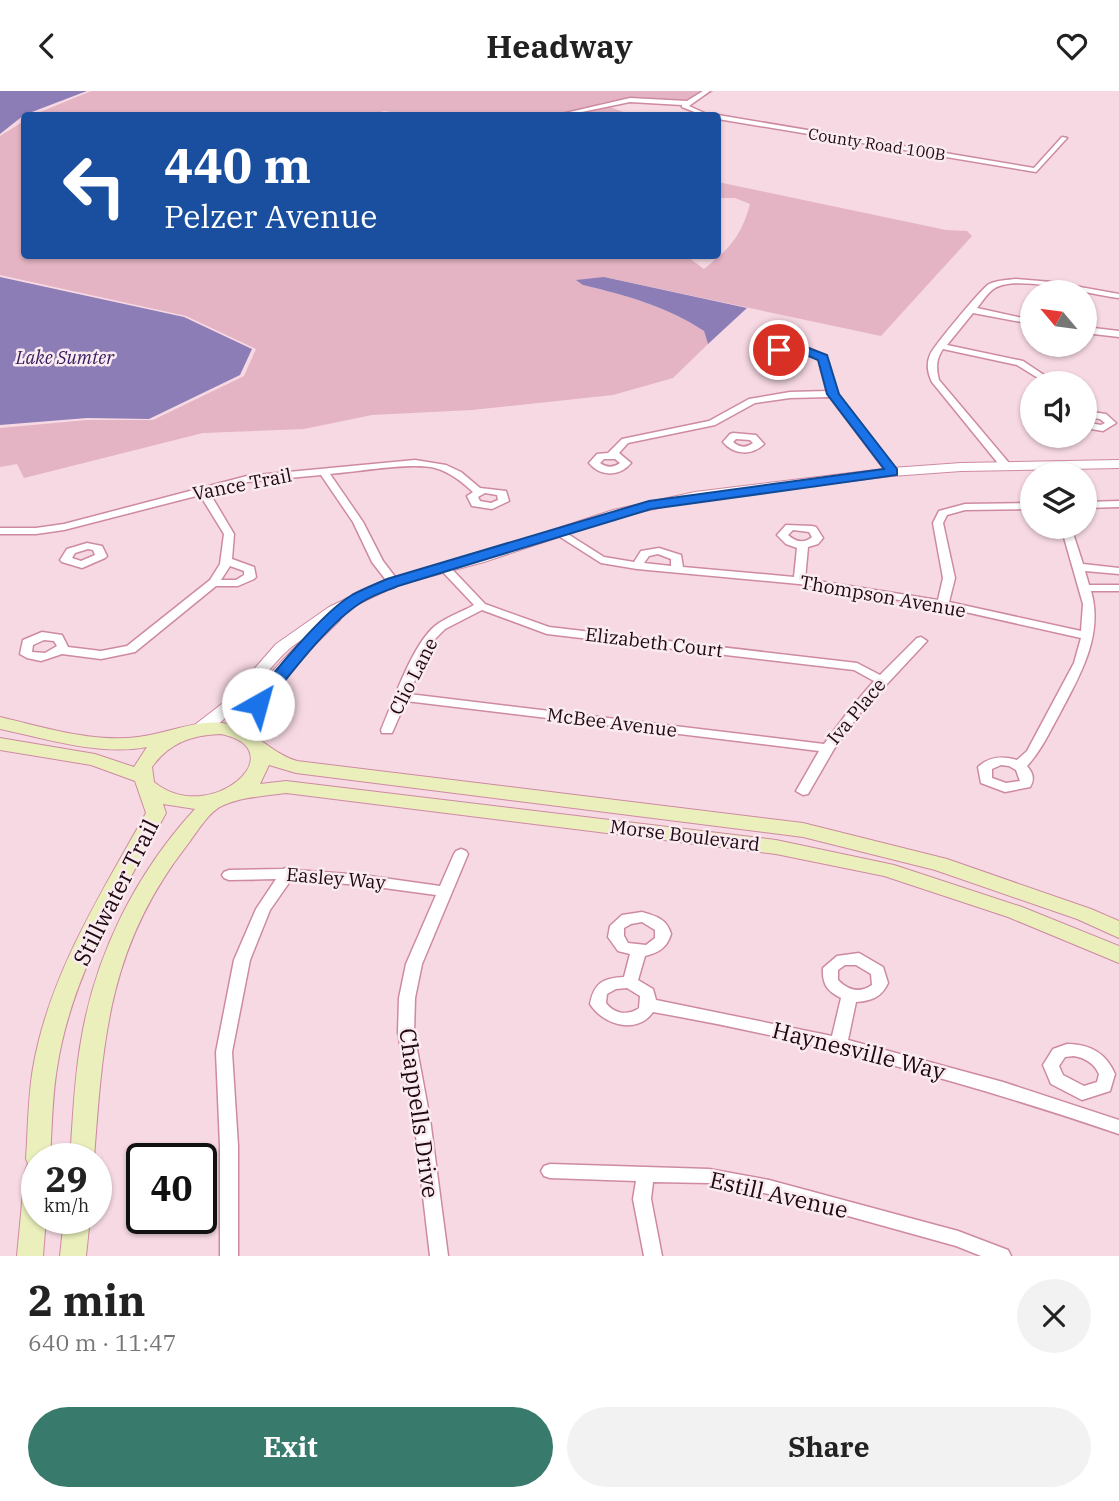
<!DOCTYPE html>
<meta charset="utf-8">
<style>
body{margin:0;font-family:"IBM Plex Serif",serif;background:#f2f2f2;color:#222;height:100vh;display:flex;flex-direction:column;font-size:26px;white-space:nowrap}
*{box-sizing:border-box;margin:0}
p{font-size:23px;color:#767676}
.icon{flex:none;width:38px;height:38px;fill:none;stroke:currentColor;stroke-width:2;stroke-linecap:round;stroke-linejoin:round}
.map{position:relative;height:1165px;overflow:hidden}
.sheet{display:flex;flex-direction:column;background:#fff;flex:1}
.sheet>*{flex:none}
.guide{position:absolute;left:21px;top:21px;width:700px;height:147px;border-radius:7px;box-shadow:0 2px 5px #0004;background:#1a4fa0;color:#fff;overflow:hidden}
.needle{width:46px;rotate:299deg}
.controls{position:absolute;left:1020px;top:189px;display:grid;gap:14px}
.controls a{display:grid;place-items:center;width:77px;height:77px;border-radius:50%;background:#fff;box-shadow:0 2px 5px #0004;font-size:35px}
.speed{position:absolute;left:21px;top:1052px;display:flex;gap:14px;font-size:35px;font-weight:700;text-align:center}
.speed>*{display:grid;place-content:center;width:91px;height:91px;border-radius:50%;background:#fff;box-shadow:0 2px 5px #0004;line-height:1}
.speed small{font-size:18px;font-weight:400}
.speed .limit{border:4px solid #111;border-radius:10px;background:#fff;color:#111}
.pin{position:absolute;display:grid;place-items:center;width:60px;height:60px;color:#fff;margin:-30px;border:4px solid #fff;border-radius:50%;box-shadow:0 2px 7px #0007}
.me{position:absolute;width:77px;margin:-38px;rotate:38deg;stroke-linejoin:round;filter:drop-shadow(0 0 5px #0008)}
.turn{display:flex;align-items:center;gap:24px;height:147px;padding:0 28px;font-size:32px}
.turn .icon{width:91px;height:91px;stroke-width:2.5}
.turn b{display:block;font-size:49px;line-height:60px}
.round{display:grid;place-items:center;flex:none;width:74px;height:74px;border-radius:37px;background:#f2f2f2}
.headline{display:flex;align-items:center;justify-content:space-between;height:119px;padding:0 28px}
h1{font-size:42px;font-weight:800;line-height:52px}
.cta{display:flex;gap:14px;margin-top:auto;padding:14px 28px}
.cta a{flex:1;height:80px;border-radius:42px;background:#387a6b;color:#fff;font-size:28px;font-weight:800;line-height:80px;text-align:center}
.cta a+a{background:#f2f2f2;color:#222}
header{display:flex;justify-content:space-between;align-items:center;height:91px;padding:0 28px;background:#fff;font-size:32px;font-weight:800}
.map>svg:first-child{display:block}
.green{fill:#e4b4c4}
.water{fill:#8c7db6}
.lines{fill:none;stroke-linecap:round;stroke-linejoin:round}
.minor-casing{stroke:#ce8aa2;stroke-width:3}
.tertiary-casing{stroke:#ce8aa2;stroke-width:2}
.secondary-casing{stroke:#ce8aa2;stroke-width:2}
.minor{fill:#fff;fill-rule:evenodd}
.tertiary{fill:#fff;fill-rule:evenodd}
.secondary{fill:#eaefbc;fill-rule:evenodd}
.route{fill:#1a73e8;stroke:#114b97;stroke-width:2}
.labels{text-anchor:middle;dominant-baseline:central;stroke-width:5;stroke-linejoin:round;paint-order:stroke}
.far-street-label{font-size:16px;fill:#200811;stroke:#faebf0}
.far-water-label{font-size:18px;font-style:italic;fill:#351a5f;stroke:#faebf0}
.street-label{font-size:19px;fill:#200811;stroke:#faebf0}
.near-street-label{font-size:23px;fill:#200811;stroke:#faebf0}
</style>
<header><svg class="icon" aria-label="back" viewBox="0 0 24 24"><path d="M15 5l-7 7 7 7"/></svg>Headway<svg class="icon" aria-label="heart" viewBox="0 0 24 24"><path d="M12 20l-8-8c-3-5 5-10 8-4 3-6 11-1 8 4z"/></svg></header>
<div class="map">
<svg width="1119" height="1165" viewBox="0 0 1119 1165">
<rect width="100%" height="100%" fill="#f7d9e3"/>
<g class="green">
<path d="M91,0H714L692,13L632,8L600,12L631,24H416L384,20L372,24H33Z"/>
<path d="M24,30V164H685L704,178C730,157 741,146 750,113L735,107H718V91L946,139L967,140L972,145L881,245L604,186L583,194C625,204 668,216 704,240L708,253L673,287L613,304L472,319L372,324L304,338L203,342L24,387L17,373L0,376V337L87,329H153L244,285L256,258L186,225L0,184V45Z"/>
</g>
<g class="water">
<path d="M0,0H87L24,24L0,43Z"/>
<path d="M0,186L184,226L252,258L240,284L149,328L87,327L0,334Z"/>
<path d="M604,186L747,217L708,253L704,240C668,216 625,204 583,194L576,189Z"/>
</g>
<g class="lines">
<g class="minor-casing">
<g id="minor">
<path d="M703,0H710L689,15L709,24H702L682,16V14L630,11L567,24H557L630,7L687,10Z"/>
<path d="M716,24H718L1034,77L1062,46L1067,47L1036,81L718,28Z"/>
<path d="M1016,188L1052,191L1119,203V207C1091,204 1018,183 995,197C988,201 982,211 977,217L1032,229V233L973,222L947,254L1023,270L1056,292H1046L1017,274L943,258C936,268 936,277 939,289L1009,372V376H1001L932,291C928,283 926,273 930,264C932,257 982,197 989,193C998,189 1007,189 1016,188Z"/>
<path d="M1085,236L1119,240V246L1085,242Z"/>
<path d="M788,245L799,248L802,254L826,265L838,303L896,379V383H888L830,306L790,307L755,312L715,334L628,352L619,362L631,372C619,386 601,386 589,372L597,363L608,362L622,348L709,330L749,308L790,301L828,300L819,268L797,259L784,262L767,254L771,247ZM777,251L792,252L793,254L785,256L776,253ZM604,368H615L620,372C613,377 607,377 600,372Z"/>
<path d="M1085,320L1106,323L1116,332L1103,340L1085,337V331L1101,334L1105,332L1100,328L1085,326Z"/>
<path d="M733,342L756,344L764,353C752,365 734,364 723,351L730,343ZM736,348L750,349L753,352C746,357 740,357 733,351Z"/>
<path d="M415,369L446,374L461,381L480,397L506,400L509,410L492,418L472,415L467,405L473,401C462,391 450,381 435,377C411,371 357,381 330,383L363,431L383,470L399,491L397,493H389L372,471L353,431L321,384L247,391L209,401L234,443L232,468L254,476L256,486L254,488L238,495H216L135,561L101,568L62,563L41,570L27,567L20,563L23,549L42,541L62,544L68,556L101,560L127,555L210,489L220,473L224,443L200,404L64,439L36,443H0V437H36L64,433L247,385ZM485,402L497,404L498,409L491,412L480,410L478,406ZM230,475L244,480V484L236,489H221ZM44,549L54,550L57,555L45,562L32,561L33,554Z"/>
<path d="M1119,410V416L1085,417V411Z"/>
<path d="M1032,412V418L965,419L947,424L943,432L955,487L949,511L1081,540L1083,513L1061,436H1071L1083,473L1119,477V483L1085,480L1089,494H1119V500H1091C1104,545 1079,586 1059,624C1049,642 1041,660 1027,675C1033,682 1035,688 1030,696L1005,701L981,692L978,676C990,665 1003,665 1017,669L1027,660L1074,572L1081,547L943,516L799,493L637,478L601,472L554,442L555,440H563L604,466L634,471L641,460L659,457L681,464L683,476L794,486L797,457L786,453L777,444L786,434L812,435L816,436L823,447L818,453L808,456L805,488L938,509L943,487L933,432L939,420L965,413ZM793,439L809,441L812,446C804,453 796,451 788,444ZM658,463L671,468V475L644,472L649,465ZM1001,674L1009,675L1016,679L1020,690L1006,692L992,687V678Z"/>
<path d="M87,452L102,455L107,465L105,467L82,477L62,471L60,469L67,458ZM88,458L93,459L95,464L81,470L72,467L75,462Z"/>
<path d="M444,473L448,474L485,513L549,536L857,572L880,584L917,547L921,546L927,550L860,622L834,658L808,703L803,704L796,700L819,660L406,610L392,642H382L381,639C393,611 412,554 435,535C446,526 462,521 474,514L440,478L438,476ZM482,519L547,543L854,579L874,590L851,617L824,653L409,603L431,552L445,538Z"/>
<path d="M461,758L466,760L468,763L422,873L415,907L414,942L430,1028L448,1165H430L414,1028L398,942L399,907L406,873L436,804L362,794L291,789L270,819L250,869L232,961L238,1055V1165H220V1055L216,961L234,869L256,818L276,788L229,789L224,787L222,784L224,781L229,779L283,778L289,776L295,779L362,784L440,795L454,763L456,760Z"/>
<path d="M642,821C656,825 667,828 671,843C667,857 658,862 645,865L638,889L653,898L656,909L832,945L841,907C827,900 822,893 823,877L837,865L859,862L883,876L888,892C882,906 871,910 856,911L848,949L1003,991L1119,1029V1043C966,991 812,949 653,921C637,944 603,934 590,913C594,892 603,887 624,886L630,863L618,860L608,846L610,835L622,824ZM642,831L655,839V847L646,854L628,852L624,845V837L631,833ZM845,874H856L871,883L872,894C859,903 848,899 838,889V879ZM627,897L640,905L639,917C628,925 614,923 606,912L607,903L616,898Z"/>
<path d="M1067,953C1090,953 1106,962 1115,983L1110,1000L1082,1009L1051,993L1043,974L1053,958ZM1074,965C1085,967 1094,972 1099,983L1097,991L1084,995L1063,984L1059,975L1065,966Z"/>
<path d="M550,1073L709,1078L769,1089L958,1140L1008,1159L1011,1165H981L956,1155L769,1103L709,1092L653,1091L651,1108L662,1165H644L633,1108L636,1090L550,1087L544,1085L541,1080L544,1075Z"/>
</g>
</g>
<g class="tertiary-casing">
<path id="tertiary" d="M1119,369V377L961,380L892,385L695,409L622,425L484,471L398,494L339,522L335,525L340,529L337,532C311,557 283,583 266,615C260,626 261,640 255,651L249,652L241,647C245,606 277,573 306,546C300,550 293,554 288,559C267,576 220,650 190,643L188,639L227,609L276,553L329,516L388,488L474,465L613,419L695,401L892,377L961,372Z"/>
</g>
<g class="secondary-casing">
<g id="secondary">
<path d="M0,626C43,636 93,652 138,646C166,643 194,629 222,632C254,636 269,662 297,670L803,732L947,768L1091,818L1119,830V847L1077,828L935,779L803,746L296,682L269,674L260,693L286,690L776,749L894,774L1022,816L1119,855V872L1008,826L884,785L776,763L286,702C265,705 243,706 224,714C210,719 197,741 188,753C109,854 103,945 94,1068H70C73,1028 74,989 81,950C95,864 136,782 195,718L163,713L166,722C122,803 71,884 57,977C52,1006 52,1038 50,1068H37V1127H46L43,1165H17L25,1080L28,1073L26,1068C28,1038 28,1006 33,977C49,884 101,803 146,722L135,690L91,674L0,659V647L95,663L134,676L147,656C100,665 47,648 0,638ZM221,643C297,659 210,737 154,691L152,676C169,652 192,644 221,643Z"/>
<path d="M64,1127H90L86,1165H60Z"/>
</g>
</g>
<use href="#minor" class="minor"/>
<use href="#tertiary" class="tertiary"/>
<use href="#secondary" class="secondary"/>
</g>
<path class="route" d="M798,253L827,264L839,303L897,378V384L651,418L398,495C386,500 373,504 362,511C329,531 289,585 264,616L258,618L250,613C271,584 323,521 352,504C363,498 376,493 387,488L649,410L884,378L827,303L818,269L797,260L779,262L774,259Z"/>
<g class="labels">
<g class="far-street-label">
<text transform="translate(877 53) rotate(9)">County Road 100B</text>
</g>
<g class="far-water-label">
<text x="65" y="266">Lake Sumter</text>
</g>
<g class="street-label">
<text transform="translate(242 393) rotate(-11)">Vance Trail</text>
<text transform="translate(883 505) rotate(10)">Thompson Avenue</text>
<text transform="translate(654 551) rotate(7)">Elizabeth Court</text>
<text transform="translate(413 585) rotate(-63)">Clio Lane</text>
<text transform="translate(856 620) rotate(-50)">Iva Place</text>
<text transform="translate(612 631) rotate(7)">McBee Avenue</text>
<text transform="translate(685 744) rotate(7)">Morse Boulevard</text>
<text transform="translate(336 787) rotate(5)">Easley Way</text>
</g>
<g class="near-street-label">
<text transform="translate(115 801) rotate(-63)">Stillwater Trail</text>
<text transform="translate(859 959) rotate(14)">Haynesville Way</text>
<text transform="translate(420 1022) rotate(82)">Chappells Drive</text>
<text transform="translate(779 1103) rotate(13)">Estill Avenue</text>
</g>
</g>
</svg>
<div class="controls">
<a><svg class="needle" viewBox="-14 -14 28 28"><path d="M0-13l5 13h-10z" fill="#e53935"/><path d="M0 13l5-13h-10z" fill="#767676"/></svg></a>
<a><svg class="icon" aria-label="sound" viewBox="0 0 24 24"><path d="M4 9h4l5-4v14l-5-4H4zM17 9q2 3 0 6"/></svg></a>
<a><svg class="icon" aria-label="layers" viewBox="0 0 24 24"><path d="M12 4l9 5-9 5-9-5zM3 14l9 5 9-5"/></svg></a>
</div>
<div class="speed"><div>29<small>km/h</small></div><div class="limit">40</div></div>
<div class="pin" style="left:779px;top:259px;background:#d93025"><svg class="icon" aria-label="arrive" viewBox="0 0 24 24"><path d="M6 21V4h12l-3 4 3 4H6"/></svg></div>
<svg class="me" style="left:258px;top:613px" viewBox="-20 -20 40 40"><circle r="19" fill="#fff"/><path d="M0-13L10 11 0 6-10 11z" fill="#1a73e8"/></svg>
<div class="guide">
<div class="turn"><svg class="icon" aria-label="left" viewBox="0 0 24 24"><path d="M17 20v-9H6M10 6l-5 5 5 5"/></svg><div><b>440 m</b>Pelzer Avenue</div></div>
</div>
</div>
<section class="sheet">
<div class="headline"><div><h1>2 min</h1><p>640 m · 11:47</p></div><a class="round"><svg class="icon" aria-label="close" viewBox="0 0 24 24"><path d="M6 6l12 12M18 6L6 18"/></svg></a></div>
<div class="cta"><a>Exit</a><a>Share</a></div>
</section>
